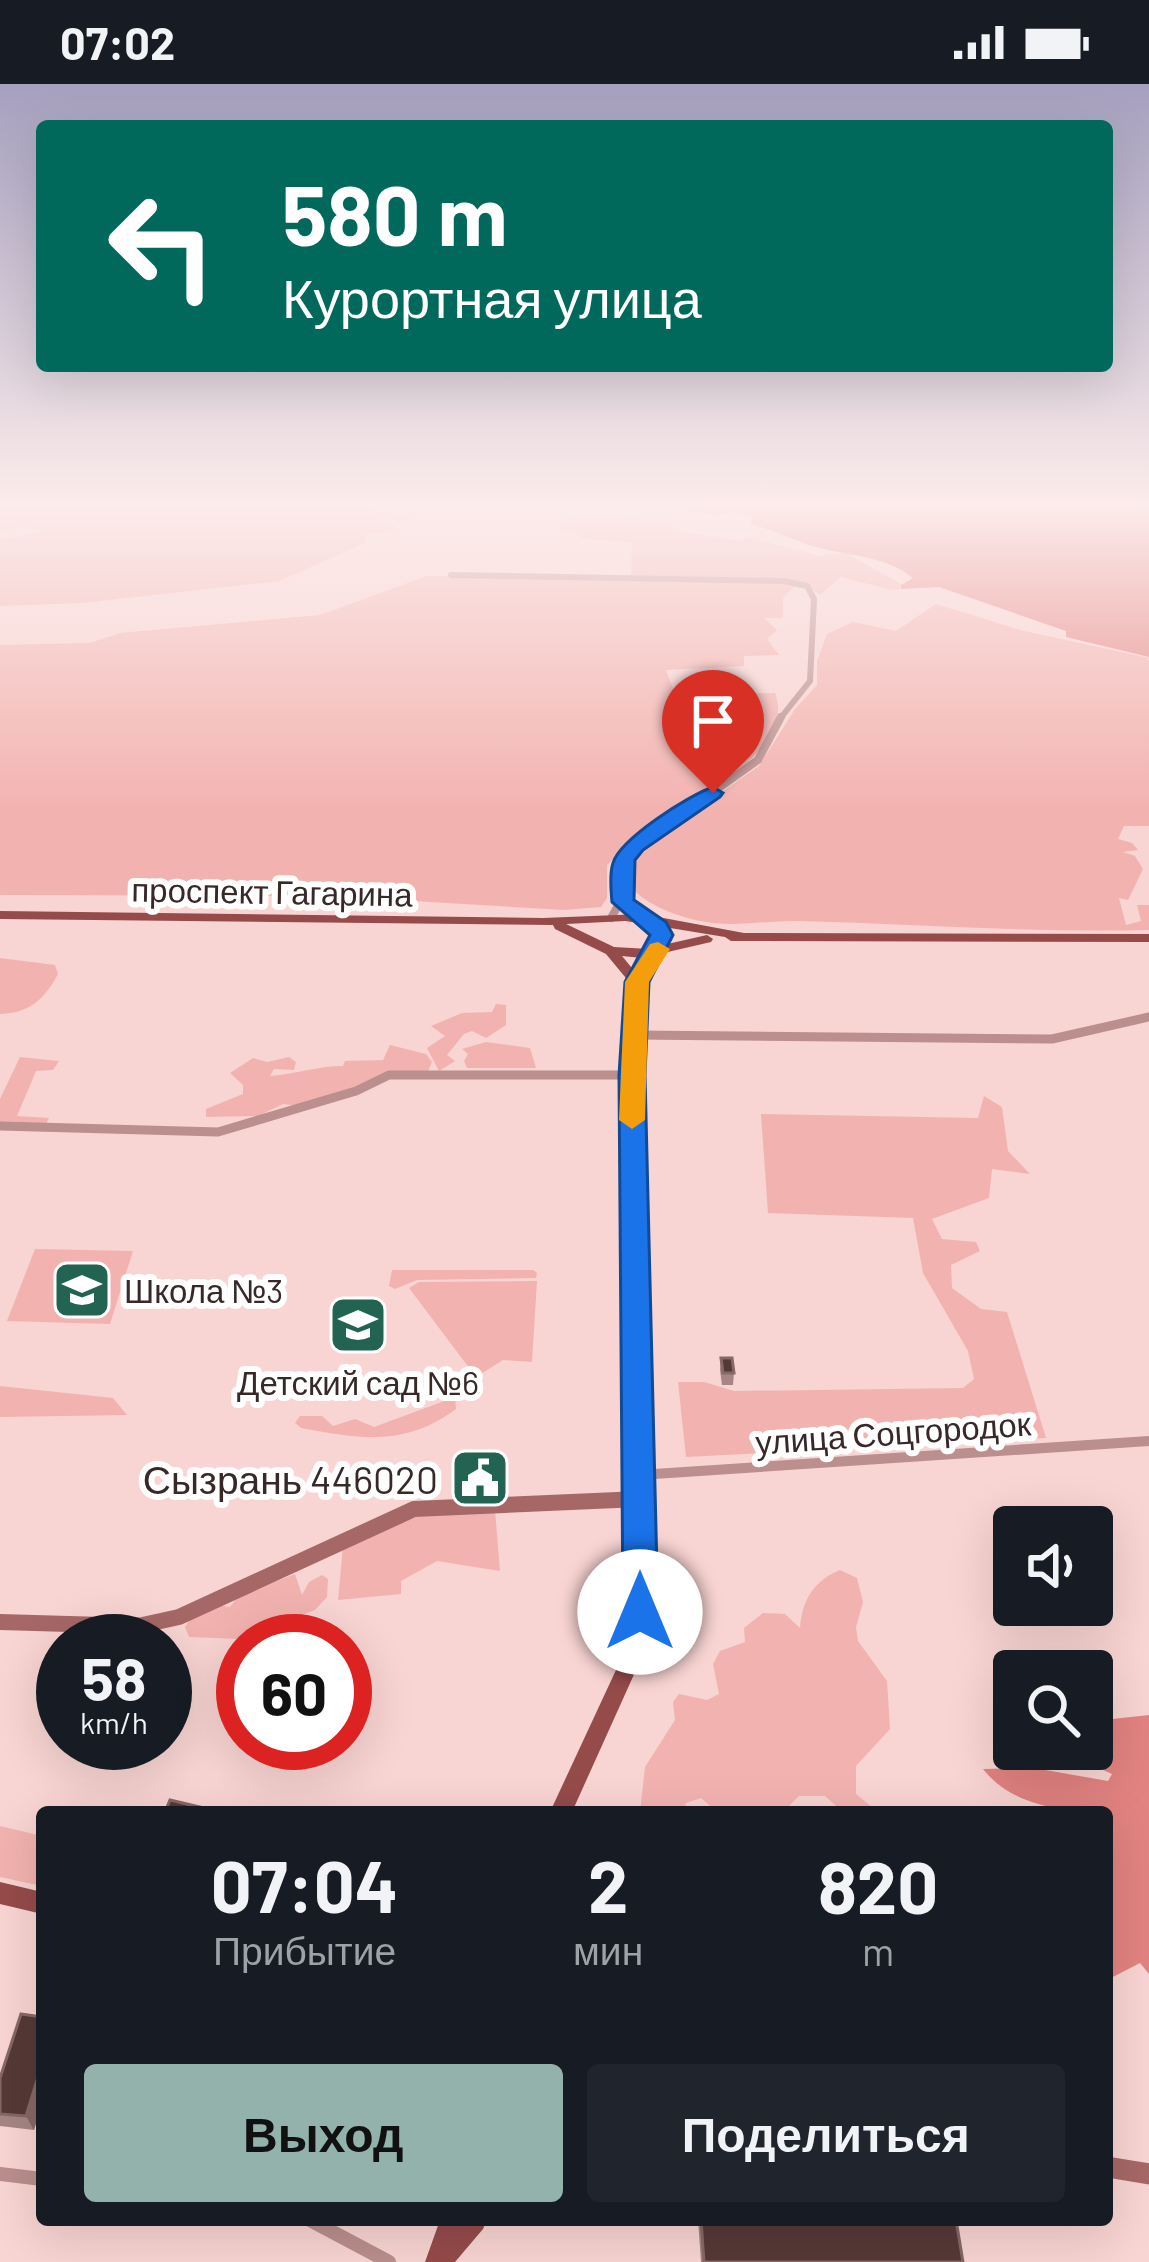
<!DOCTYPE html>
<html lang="ru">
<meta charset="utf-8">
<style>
body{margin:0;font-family:Barlow,sans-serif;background:#20242c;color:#f1f3f6;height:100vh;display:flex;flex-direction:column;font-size:45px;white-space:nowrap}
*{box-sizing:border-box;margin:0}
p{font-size:39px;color:#9ea1a6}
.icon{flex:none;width:66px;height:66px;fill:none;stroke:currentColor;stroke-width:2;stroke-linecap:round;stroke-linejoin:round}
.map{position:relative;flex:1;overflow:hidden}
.panel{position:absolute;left:36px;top:1722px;width:1077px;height:420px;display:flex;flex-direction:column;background:#171b24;border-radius:12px;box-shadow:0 12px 48px #0002}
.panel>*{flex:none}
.top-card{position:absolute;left:36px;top:36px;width:1077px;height:252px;border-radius:12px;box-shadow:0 12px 48px #0002;background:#00695c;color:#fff;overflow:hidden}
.buttons{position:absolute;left:993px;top:1422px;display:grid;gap:24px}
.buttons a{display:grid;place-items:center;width:120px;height:120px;border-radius:12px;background:#171b24;box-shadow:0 12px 48px #0002;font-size:60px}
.speed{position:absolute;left:36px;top:1530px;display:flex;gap:24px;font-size:60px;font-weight:700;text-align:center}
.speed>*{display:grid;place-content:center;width:156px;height:156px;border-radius:50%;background:#171b24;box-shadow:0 12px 48px #0002;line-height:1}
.speed small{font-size:30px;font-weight:400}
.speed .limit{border:18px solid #d22;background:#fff;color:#111}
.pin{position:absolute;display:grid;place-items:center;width:102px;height:102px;color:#fff;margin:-123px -51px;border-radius:50% 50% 50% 0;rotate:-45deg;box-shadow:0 0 12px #0007}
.pin .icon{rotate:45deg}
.me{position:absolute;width:132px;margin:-66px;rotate:0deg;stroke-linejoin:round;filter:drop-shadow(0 0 9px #0008)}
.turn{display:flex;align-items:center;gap:42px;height:252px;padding:0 48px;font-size:54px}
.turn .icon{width:156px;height:156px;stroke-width:2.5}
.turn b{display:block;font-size:84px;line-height:102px}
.eta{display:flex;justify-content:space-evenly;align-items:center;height:204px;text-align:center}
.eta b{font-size:72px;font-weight:700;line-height:84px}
.cta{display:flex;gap:24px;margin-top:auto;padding:24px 48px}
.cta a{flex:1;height:138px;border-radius:12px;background:#94b2ac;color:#111;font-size:48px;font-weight:700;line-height:138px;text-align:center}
.cta a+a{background:#20242c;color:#f1f3f6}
.status{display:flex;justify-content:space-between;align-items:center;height:84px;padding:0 60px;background:#171b24;direction:ltr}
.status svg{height:33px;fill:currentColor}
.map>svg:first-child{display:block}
.green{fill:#f2b3b0}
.water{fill:#e28381}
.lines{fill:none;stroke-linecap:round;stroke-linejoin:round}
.street-far4{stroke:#ba8f8d;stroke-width:6}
.street-far3{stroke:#ba8f8d;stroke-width:8}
.street-far2{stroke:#ba8f8d;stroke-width:9}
.street-far1{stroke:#ba8f8d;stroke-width:10}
.street{stroke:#ba8f8d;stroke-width:14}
.secondary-far1{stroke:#a66866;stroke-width:16}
.secondary{stroke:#a66866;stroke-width:21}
.primary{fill:#954b4a;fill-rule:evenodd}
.wall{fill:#a68684}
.shaded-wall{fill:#866866}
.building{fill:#553937;stroke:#866866;stroke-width:3}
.route{fill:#1a73e8;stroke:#114b97;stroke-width:3}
.slow{fill:#f59e0b}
.labels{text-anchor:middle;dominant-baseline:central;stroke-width:12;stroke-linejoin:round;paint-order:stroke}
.street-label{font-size:33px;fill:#372928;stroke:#fff}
.poi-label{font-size:33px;fill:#372928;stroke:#fff;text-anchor:start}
.near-poi-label{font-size:39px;fill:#372928;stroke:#fff;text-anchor:end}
</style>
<div class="status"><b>07:02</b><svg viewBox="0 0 49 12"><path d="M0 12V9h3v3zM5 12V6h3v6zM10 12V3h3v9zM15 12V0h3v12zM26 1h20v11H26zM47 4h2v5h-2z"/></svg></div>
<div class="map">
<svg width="1149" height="2178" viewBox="0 0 1149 2178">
<rect width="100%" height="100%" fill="#f8d4d2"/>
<g class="green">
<path d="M0,420H367L368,426L421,429L401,440L384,431L381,436L396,443L392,448L365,451V458L354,464L279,497L84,519L0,522V455L43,449L24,442L0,448Z"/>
<path d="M580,433L663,437L682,448L742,457L748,453L820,472L846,469L901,500L900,505L892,506L841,493L820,511L800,497L783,514V534H764L777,546L767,555L779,571L744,572V582L666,586L675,610L775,609C800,674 664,727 626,761C619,767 614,775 607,781V814L601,823L564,826L329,812L0,811V561L90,559L120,549L320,531L427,492L631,495L632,459L580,454L574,447L557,446L569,434Z"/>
<path d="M936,520L1024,547L1149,574V742H1124L1118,755L1132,759L1138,766L1123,768L1135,772L1143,785L1128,816L1119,814L1126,841L1141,837L1137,821H1149V846C1033,849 916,840 800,837C766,836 734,844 700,837C680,833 649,822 635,807V769L759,682L795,625L817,601V577L827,550L853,538L896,547Z"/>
<path d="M0,874L55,881L58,890C44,916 29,929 0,930Z"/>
<path d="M496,920L506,921V941L486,954L472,947L464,950L447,971L455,977L439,987L427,964L445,952L431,942L462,929L492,928Z"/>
<path d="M486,958L530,964L536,984H467L464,977L468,970L462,965Z"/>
<path d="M390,961L426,970L432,978L427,990C415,990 399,988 387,991C353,1000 317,1027 283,1020L258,1032L206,1033V1025L243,1010V1001L230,989L253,974L267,978L289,973L296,978L294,986L274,985L270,992C297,990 317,982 343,982L345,977L383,976Z"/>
<path d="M20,973L59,977L53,986L36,987L17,1032L49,1034L45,1042L0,1038V1015Z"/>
<path d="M984,1012L1002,1023L1008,1067L1030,1090L992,1085L989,1114L932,1135L942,1155L976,1158L980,1167L951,1181L952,1204L981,1225L1007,1228L1046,1354L686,1373L678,1298H704L734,1307L963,1304L974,1295L968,1267L923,1189L913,1134L768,1129L761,1030L978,1034Z"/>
<path d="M35,1165L133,1167L110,1240L7,1237Z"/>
<path d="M392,1186H533L537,1189L536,1194L417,1196L395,1205L389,1202Z"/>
<path d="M537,1197L532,1278L503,1276L476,1293L409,1204L419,1198Z"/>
<path d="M0,1302L113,1314L127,1331L0,1333Z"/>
<path d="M455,1313L456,1325C405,1363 360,1355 301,1344L295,1339L300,1332H322L333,1342L355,1335L374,1343Z"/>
<path d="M437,1425L495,1426L500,1487L437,1477L401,1497V1510L338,1516L343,1462Z"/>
<path d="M840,1486L857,1494L863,1518L856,1543L858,1557L887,1597L890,1645L856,1682V1710L878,1728H843L825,1712H799L783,1728H717L701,1714L686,1719L684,1728H640L645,1683L675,1636L673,1618L679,1610L707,1616L719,1610L713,1580L720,1567L745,1558L744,1544L763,1529L785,1530L800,1544C802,1517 813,1497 840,1486Z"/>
<path d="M295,1490L302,1511L309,1498L322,1491L328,1495L327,1513L315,1526L241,1555L189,1553L185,1543C196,1525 210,1519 230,1523L239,1511Z"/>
<path d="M0,1742L42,1752V1802L0,1793Z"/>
</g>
<g class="water">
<path d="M660,420H1149V573L1066,553V547L939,503L901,505V501L913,494C881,468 840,473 804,459C787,452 769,445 750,440L753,433L735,428L713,431Z"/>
<path d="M1149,1631V1890L1140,1879L1107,1896V1728C1062,1728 1012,1722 983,1685L1034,1684L1108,1697L1112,1690L1064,1668L1092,1665L1094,1637Z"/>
</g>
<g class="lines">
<path class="street-far4" d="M451,491L784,497L807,502L814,515L810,597L779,636"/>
<path class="street-far3" d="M611,834L620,818L629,768L758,676L781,633"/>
<g class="street-far2">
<path d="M634,951L1052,955L1149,933"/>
<path d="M0,1042L218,1048L356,1007L389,991H632"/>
</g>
<path class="street-far1" d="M639,1391L1149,1357"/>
<g class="street">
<path d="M0,2090L42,2095"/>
<path d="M310,2136L389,2178"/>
</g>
<path class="secondary-far1" d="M0,1538L138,1542L179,1533L414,1425L640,1415"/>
<path class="secondary" d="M1107,2083L1149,2090"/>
<g class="primary">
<path d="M0,827L543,834L642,830L744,849L1149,850V858L731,857L725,853L664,843L668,852L663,861L707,851L713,855L711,858L659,870L644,899L639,991L651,1527L636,1586L572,1728H550L616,1586L631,1527L625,991L630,899L606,870L555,845L553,841L0,835ZM625,837C638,839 650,839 656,852L649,865L614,863L566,840ZM622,872L642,874L644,873L636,889Z"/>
<path d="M0,1798L42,1808V1830L0,1820Z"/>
<path d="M440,2136H487L483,2145L455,2178H425Z"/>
</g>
</g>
<g class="wall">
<path d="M721,1274L734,1289L733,1301H722L720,1286Z"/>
<path d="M42,1933V2019L34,2046L0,2042V1994Z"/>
<path d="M698,2136H956L963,2178H701Z"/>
</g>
<path class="shaded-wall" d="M42,1980V2019L34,2046L26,2032Z"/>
<g class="building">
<path d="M721,1274H732L734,1289H723Z"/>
<path d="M170,1716L221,1728H165Z"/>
<path d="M21,1930L42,1933V1980L26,2032L0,2030V1994Z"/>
<path d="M701,2136H956L963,2178H704Z"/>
</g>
<linearGradient id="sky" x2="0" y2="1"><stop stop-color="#a5a0bf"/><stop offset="0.58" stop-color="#fceceb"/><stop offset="1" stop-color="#fceceb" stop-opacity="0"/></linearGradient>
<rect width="1149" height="725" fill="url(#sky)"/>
<path class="route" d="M713,703L723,709L720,713L643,766L635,776L634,816L666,838L673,851L649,898L645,991L658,1528L653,1538L640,1543L628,1538L623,1528L619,991L625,898L650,851L612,818C611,806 609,791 613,779C620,755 689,711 713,703Z"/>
<path class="slow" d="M658,858L670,865L649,898L645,1036L632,1045L619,1036L625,898L650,860Z"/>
<defs>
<g id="school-square" transform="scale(3)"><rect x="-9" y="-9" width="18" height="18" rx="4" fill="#226351" stroke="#fff"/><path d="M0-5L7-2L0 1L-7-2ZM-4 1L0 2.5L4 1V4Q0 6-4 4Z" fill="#fff"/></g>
<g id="civic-square" transform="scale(3)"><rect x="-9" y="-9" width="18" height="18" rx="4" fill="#226351" stroke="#fff"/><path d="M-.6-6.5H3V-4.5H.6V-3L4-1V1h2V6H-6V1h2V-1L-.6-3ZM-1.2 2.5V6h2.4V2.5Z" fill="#fff"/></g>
</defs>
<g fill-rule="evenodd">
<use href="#school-square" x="82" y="1206"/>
<use href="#school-square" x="358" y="1241"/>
<use href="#civic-square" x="480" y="1394"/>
</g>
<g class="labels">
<g class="street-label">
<text transform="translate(272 807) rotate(1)">проспект Гагарина</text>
<text transform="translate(893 1348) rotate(-4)">улица Соцгородок</text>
</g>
<g class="poi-label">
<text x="124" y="1206">Школа №3</text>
<text x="358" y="1298" text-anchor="middle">Детский сад №6</text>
</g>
<g class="near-poi-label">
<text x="438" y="1394">Сызрань 446020</text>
</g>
</g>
</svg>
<div class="buttons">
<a><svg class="icon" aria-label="sound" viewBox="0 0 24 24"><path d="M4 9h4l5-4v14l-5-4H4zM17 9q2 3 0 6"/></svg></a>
<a><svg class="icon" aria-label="search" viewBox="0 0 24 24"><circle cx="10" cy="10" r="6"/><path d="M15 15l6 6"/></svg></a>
</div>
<div class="speed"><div>58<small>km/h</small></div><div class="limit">60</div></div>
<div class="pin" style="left:713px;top:709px;background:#d93025"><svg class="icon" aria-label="arrive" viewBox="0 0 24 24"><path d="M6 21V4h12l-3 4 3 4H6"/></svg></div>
<svg class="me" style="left:640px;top:1528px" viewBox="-20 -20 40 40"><circle r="19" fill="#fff"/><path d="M0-13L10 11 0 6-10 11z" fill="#1a73e8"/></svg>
<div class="top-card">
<div class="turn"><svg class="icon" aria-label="left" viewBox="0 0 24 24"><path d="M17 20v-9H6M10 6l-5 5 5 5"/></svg><div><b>580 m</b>Курортная улица</div></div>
</div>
<section class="panel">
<div class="eta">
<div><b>07:04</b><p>Прибытие</p></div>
<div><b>2</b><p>мин</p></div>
<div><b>820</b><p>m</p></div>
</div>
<div class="cta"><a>Выход</a><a>Поделиться</a></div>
</section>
</div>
